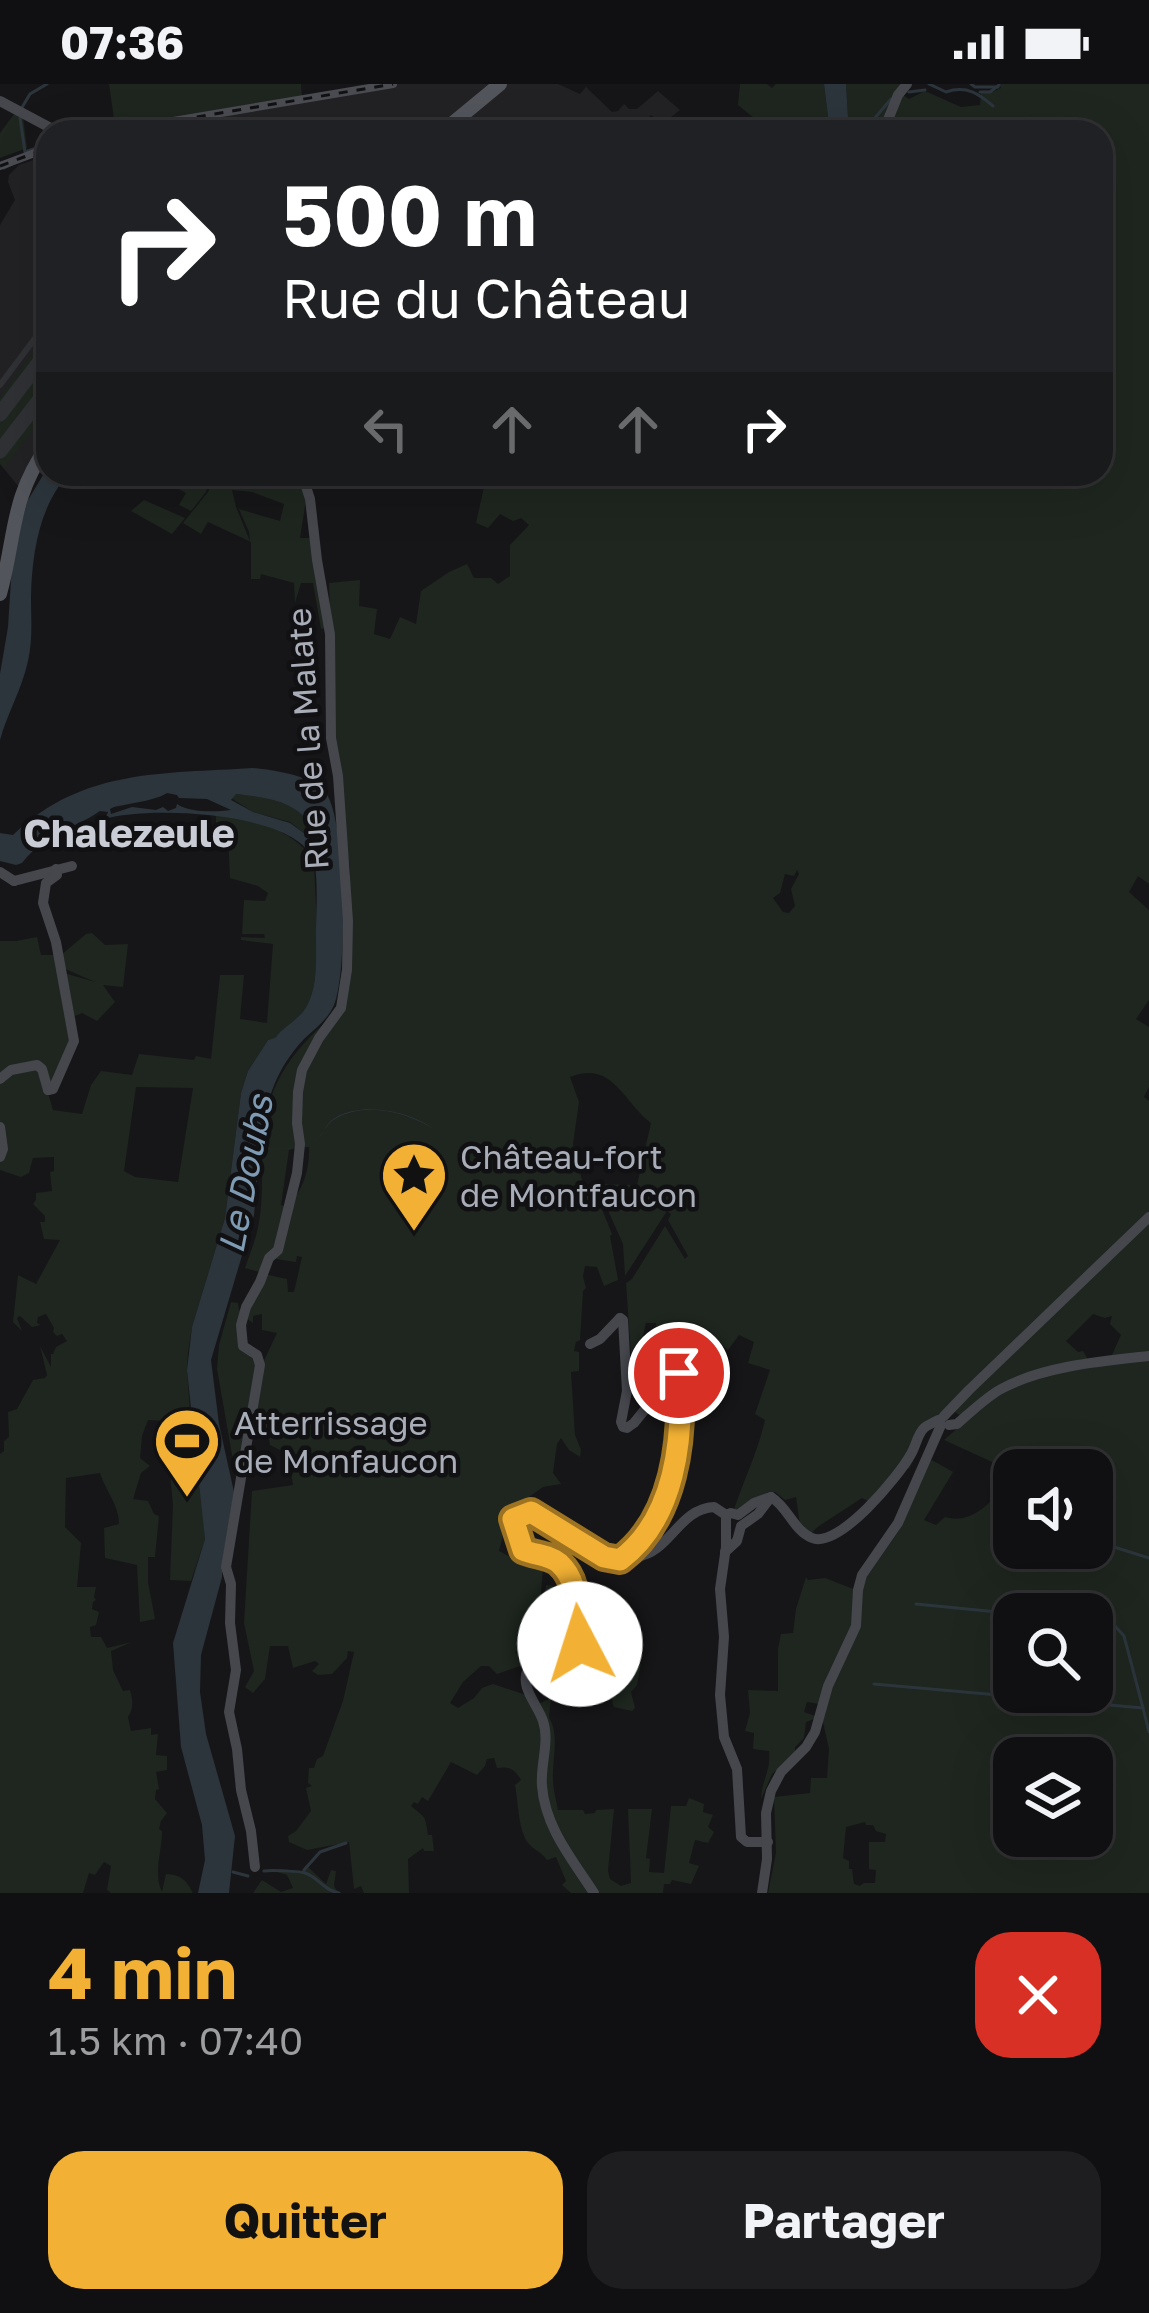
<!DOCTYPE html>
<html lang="fr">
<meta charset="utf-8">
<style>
body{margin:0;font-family:"Golos Text",sans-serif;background:#1e1e20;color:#f1f3f6;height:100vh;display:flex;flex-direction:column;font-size:45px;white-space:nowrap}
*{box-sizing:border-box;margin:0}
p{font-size:39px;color:#9c9d9f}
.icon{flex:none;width:66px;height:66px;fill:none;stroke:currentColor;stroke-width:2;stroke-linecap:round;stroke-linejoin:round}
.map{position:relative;height:1809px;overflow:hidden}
.sheet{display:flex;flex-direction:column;background:#101012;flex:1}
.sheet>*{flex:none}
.hud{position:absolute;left:36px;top:36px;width:1077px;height:366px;border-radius:36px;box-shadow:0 12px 48px #0002,0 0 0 3px #303032;background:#202124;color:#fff;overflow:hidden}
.tools{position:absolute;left:993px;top:1365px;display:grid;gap:24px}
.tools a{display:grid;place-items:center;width:120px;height:120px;border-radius:24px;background:#101012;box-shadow:0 12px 48px #0002,0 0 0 3px #303032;font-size:60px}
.pin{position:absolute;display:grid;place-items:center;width:102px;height:102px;color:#fff;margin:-51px;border:6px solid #fff;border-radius:50%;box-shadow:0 3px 12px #0007}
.me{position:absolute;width:132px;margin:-66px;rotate:355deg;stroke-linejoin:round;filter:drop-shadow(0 0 9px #0008)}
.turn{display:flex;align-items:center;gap:42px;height:252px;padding:0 48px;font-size:54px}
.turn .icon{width:156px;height:156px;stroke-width:2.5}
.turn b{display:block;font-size:84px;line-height:102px}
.lanes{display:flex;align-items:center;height:114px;padding:0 48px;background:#0003;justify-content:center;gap:60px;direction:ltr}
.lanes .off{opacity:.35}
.round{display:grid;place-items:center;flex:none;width:126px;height:126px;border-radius:36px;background:#1e1e20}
.headline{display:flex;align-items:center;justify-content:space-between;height:204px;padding:0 48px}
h1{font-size:72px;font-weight:700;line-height:90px;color:#f2b134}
.button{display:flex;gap:24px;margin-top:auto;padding:24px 48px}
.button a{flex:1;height:138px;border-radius:36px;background:#f2b134;color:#111;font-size:48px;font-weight:700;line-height:138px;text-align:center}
.button a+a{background:#1e1e20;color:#f1f3f6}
.status{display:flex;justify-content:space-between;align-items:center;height:84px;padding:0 60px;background:#101012;direction:ltr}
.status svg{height:33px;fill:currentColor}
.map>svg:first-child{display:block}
.built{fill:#222225}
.green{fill:#1e261f;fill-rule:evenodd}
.water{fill:#2c353c;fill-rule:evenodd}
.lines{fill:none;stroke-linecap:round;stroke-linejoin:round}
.stream{stroke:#2c353c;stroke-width:3}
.taxiway{stroke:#303135;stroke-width:6}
.runway{stroke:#303135;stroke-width:15}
.secondary{stroke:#45474d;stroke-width:10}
.primary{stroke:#53555c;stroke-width:14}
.rail-casing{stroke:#4a4c52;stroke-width:8}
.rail{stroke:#111113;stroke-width:3;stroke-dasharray:9;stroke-linecap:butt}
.route-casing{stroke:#9d7322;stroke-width:30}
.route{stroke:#f2b134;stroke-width:21}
.labels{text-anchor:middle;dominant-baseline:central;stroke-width:9;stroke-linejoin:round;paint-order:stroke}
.street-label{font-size:33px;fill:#a8adb8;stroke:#111113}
.poi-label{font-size:33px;fill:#a8adb8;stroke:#111113;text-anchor:start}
.water-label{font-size:36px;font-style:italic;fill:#7f9bb3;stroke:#111113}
.quarter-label{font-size:39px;font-weight:bold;fill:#c9ccd4;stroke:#111113}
</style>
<div class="status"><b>07:36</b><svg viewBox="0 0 49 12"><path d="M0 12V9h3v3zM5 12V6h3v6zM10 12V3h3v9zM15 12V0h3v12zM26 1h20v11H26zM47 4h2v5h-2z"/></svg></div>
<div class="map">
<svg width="1149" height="1809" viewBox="0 0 1149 1809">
<rect width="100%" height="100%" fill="#161618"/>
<g class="built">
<path d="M380,0H558L580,10L586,3L612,28L618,27L624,20L629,25H637L658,7L680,26L662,40L651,31L645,38L638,34L625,48H264L263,43L239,37L221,34L204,37V29L299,16Z"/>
<path d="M42,73L48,75V355L19,403L0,380V141L15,116L8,98L9,91L19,81Z"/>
</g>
<g class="green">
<path d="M109,0H301L302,15L115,42Z"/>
<path d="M740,0H767L772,4L776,0H824L829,41L827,48H762L765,43L738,21Z"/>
<path d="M846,0H901L880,48H852L848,33Z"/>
<path d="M983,0H1149V800L1138,792L1129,808L1149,826V916L1136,935L1149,943V1003L1144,1013L1149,1017V1131L948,1325L923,1340L918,1367L909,1385L904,1380L870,1418L862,1414L819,1442L809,1451L800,1442L796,1413L785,1416L775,1408L733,1429C743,1397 758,1368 765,1336L755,1330L770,1286L748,1279L754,1258L739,1251L728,1266L720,1260L706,1286L708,1298L714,1301L708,1317L688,1296L681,1293L684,1288C678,1276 664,1261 661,1248L656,1244V1239H646L640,1264L631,1272L626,1199L632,1195L665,1142L685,1175L688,1172L668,1136L671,1130L667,1127L625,1192L623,1160L606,1122L612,1116L609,1110L603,1113L596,1100L637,1101L651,1039C623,1018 613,976 570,993L579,1018L573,1060L584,1104L589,1105L592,1101L612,1150L610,1152L618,1196L604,1202L597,1183L585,1182L583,1192L586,1204L583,1207L580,1256L576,1258L574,1267L579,1268V1287L571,1288L575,1351L581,1366L580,1373L569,1366L561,1354L557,1360L553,1389L561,1400L543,1403L529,1413L524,1427L507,1435L499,1467L516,1476L543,1483L540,1523L527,1537V1542L517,1546L522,1564L515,1568L523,1581L497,1590L489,1582H481L463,1598L450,1619L458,1624L474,1614L482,1604L493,1600L529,1612L534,1622L551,1614L549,1633C560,1653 552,1673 553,1695C553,1705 556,1715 558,1726H583L585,1730L595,1729L596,1726L614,1725L608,1787L610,1795L621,1802L631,1799L628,1725H652L646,1774L650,1775L649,1788L664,1789L671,1722H686L689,1714L704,1720L703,1728L713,1731L708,1743L714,1748L708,1759L695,1756L689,1779L699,1782L691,1800L672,1796L670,1800H664L663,1809H571L562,1801L566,1797L556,1773L547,1776C540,1766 530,1765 525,1754C518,1739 518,1717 515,1701L521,1696C515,1685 509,1682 497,1684L494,1674L487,1675L485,1682L477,1691L451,1678L428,1717L422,1713L418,1720L414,1718L411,1722C426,1735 425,1730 428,1751H432L434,1767H424L423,1764L408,1775L409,1809H364L361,1802L354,1805L349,1758L307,1766L289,1758L288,1752L296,1747L311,1727L306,1704L312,1702L308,1699L309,1684H314L317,1675L323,1672L343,1617L354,1568L348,1567L347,1574L332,1590L318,1591L312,1587L319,1580L315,1577L293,1584L288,1562H270L265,1595L253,1609L245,1603L254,1587L244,1539L252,1407L293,1401L288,1370L270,1361L268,1348L254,1337L237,1399L217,1285L219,1261L231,1218L238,1219L239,1226L244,1228L263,1189L245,1184C249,1172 254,1160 257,1148C263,1123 262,1097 262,1071C263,1013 282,976 326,938L334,939L349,838L350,784L334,659L329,499L360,496L359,522L377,525L374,550L390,555L400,533L416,540L421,507L449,488L467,480L474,494H491L498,500L510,492V461L529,441L521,434L513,437L500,430L488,444L476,439L486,394H478V390H1101V48H883L900,9L909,15L925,7L961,23L980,21L981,9H990L1001,4L999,0ZM797,786L799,790L791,805L795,822L789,829L783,828L773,814L780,809L785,790L794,792ZM300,1063H309C310,1085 303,1107 287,1123L281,1121L289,1066ZM297,1172L302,1173L294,1208H288L287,1195L264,1190L269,1174L296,1178ZM262,1230V1246L277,1249L262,1281L239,1249L246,1234L253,1239V1232Z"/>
<path d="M15,29L23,33L27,64L0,74V49Z"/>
<path d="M48,249V326L4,384L0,379V313Z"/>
<path d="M201,390L193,402L196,405L207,390H213L206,408L191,427L179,421L186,409L154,391Z"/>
<path d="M232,390H301L306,416L300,454H313L328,544L321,545L313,499H301L295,519L294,499L261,490L260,495H251V458L208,438L201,450L183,439L208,408L214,394L232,405ZM232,406L252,408L284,420L280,437L239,425L249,448L250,457L236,423Z"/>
<path d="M144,416L185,434L172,450L131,427Z"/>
<path d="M236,710C275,714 308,719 319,761L290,738L253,728L231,714Z"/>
<path d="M216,730C251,736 295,744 314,778C315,816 323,887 308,921C301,935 285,941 275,955L268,956L248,987L241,1009L225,1134L192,1243L188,1268L187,1286L192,1353L200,1395L205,1455L191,1497L170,1496L173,1421L169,1379L174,1374L168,1332L167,1337L148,1336L142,1352L140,1374L150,1382L141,1389L133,1415L148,1417L154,1430L159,1432L155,1473H148V1498L155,1535L140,1538L137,1481L105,1474L104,1444L119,1440C119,1421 106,1408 100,1389L66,1394L65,1443L81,1459L77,1503H96L94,1513L96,1516L93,1518L92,1525L99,1528L96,1541L90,1543L91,1553H101L107,1564L132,1558L111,1567L113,1586L123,1607L130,1606C133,1617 134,1623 128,1633L131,1647L151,1644V1651L158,1650L156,1671L167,1672V1686L156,1688L159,1705L156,1706L155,1715L167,1729L161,1737L159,1745L162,1747C162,1768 153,1789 162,1808L166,1790C182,1791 186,1796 193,1809H111L107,1806L111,1782L104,1778L95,1791L89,1789L83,1809H0V1370L4,1367V1357L9,1353L8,1328L17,1325L33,1296L45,1294L47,1291L40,1262L51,1283V1270H53L56,1263L67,1257L62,1250L57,1252L53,1248L54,1244L46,1230L38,1233L37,1239L41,1241L32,1243L20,1232L17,1234L22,1247L13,1238L18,1191L36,1200L60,1156L44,1155L40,1138H45V1132L33,1120L36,1116V1109L52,1107L50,1088L54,1087V1073L33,1074L29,1089L21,1093L0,1086V857H16L37,853L41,871H55L57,887L95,898L63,884L60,872L86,850L92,849L105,861L128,860L123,903L103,901L115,918L97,937L82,929L75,932L77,948L48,1009L53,1026L82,1030L91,1001L101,987L132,991L139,970L194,976L196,972L211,975L220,891H244L240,935L267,939L273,860L241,856V853L265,854L264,850H242L244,816L265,817L268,809L258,802L230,794L228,752L216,740ZM136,1003L193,1004L178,1098L135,1093L124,1087Z"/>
<path d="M1149,1136V1269L1111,1273L1121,1251L1110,1240L1112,1232L1105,1234L1093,1230L1066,1257L1078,1268L1083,1267L1089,1277L1011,1297L962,1333L955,1328L962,1318Z"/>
<path d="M1149,1273V1809H768L776,1769L774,1713L810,1709L811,1694H827L829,1665L819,1620L807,1618L804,1628L815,1632L814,1635L806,1638L804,1654L795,1663V1670L772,1690L761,1715C762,1695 771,1687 769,1667L753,1665L754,1649L745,1647L750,1629L748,1606L778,1607V1565L781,1550L793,1549L796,1525L806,1493L808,1496L825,1494L861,1508L863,1498L898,1448L926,1381L932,1376L953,1388L924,1436L936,1441L945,1433C968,1440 985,1424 1000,1408L1010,1415L1014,1410V1464H1092V1386L1014,1388L944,1356L1000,1307L1079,1282ZM1014,1530H1092V1608H1014ZM1014,1674H1092V1752H1014ZM865,1738L866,1741H873L876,1747L886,1750L885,1758H869V1785L876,1786L875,1799H864L860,1802L854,1800L852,1785H849V1777L843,1774L846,1743Z"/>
<path d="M546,1501L565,1503L562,1534L542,1533Z"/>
<path d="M605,1570L616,1571L641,1580L637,1601L631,1608L635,1624L632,1627L614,1623C607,1606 624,1602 626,1585L598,1576Z"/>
<path d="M306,1781L326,1800L331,1786L336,1787L334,1802L338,1809H253L262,1796L281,1808L293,1804L287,1791L277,1788L278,1785L302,1787Z"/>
</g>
<g class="water">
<path d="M824,0H846L848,33L851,36L852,48H827L829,41Z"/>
<path d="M48,383V390H69C39,421 32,471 31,512C31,535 33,555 28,577C22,605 7,630 0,656V590L8,543L13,465L28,416Z"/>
<path d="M253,684C274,686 306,691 323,705C347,727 348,889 334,921C328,935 315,945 304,955C274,987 265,1020 260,1063C277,1066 302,1066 317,1055C326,1049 324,1040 335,1034C363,1017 409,1027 434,1045C406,1028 365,1017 335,1035C325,1041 325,1049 316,1056C301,1066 277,1065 260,1064L254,1131L211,1276L219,1340L234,1408L222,1479V1493L201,1571L200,1608L206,1650L235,1752L229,1809H198L205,1776L202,1741L181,1663L173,1559L205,1455L187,1286L192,1243L225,1134L241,1009L248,987L268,956L275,954C285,941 300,935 307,922C318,901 316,872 316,849C316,831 319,791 313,775C294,727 146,722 105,735L108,728L100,727C69,748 48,747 22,779L16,781L0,777V749L13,751C83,684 163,690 253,684ZM167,709L177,711L179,714L207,715L231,726C215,728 190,729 177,720L176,724L168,727L163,723L156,726L132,723L111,730L110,725L114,723C128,720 157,716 167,709ZM236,710C274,714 308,719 319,760L290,739L253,728L231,716Z"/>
</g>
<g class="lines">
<g class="stream">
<path d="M929,0L946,8C967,1 979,10 993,22"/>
<path d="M971,0L975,3H998"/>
<path d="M909,8L925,6"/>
<path d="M980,8H990L999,1"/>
<path d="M21,25L30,10L47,0"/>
<path d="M20,34L25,68L48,60"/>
<path d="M863,48L891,15"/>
<path d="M4,84L27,73"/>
<path d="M1013,1414L1014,1415"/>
<path d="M1092,1456L1149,1474"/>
<path d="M916,1520L1019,1530"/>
<path d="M1092,1537L1114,1541L1124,1552L1143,1624"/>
<path d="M874,1600L1143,1624L1149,1648"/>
<path d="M304,1786L320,1768L346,1759"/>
<path d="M264,1787C270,1786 300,1787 305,1789C318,1793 323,1806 339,1809"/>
<path d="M233,1788L248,1792"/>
</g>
<g class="taxiway">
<path d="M37,111L48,163"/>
<path d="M0,301L48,237"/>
</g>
<g class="runway">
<path d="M0,330L48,267"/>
<path d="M0,367L48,305"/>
</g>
<g class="secondary">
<path d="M0,17L58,48"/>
<path d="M883,48L898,11L907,0"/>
<path d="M0,788L14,797"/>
<path d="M14,797L72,782"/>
<path d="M0,995L11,986L37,981L42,985L48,1006"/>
<path d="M48,1006L53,1005L74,957L56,858L43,819L46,799L57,791L56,785"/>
<path d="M0,1043L3,1065L0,1073"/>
<path d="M620,1234L623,1236L627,1307L621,1338L623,1343L627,1344L634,1339L676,1287L679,1289C683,1352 675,1422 631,1469"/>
<path d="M590,1260L600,1255L620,1234"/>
<path d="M944,1332L969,1306L1149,1133"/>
<path d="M949,1341L957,1340C971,1328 985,1314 1001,1305C1043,1282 1103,1277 1149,1272"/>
<path d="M771,1413C788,1423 793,1446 812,1454C839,1465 899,1392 911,1370C916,1362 917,1351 924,1344C926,1342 938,1336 941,1335"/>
<path d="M726,1431V1463L720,1505L724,1553L720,1611L724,1653L737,1685L741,1753L747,1758H768"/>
<path d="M726,1431L731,1429L738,1431L754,1419L768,1414"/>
<path d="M725,1468L737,1457L741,1442L758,1430L771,1413"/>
<path d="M576,1559L574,1501L556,1476L523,1466L514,1446V1434L531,1428C557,1442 594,1471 620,1476L629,1469L636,1473C671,1468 678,1425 714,1423L726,1431"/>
<path d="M577,1562C562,1569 536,1568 528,1585C519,1603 538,1621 543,1637C550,1658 540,1681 542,1702C545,1743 572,1775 594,1809"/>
<path d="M255,1783L251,1747L241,1706L237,1665L229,1628L236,1586L230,1539L231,1500L226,1483L260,1281L257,1271L243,1262L241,1241L246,1223L260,1198L269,1174L278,1166L297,1089L300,1060L297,1039L298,1008L302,986L319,954L341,924L347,886L348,837L338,692L331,654L330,550L317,476L310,415L302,390"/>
<path d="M762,1809L767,1775L766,1729L771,1707L781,1688L806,1663L815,1648L828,1602L856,1542L858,1506L862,1491L898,1439L941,1341"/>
</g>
<g class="primary">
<path d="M442,48L500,0"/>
<path d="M0,510C16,452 10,415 48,361"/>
</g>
<g class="rail-casing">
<g id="rail">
<path d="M108,48L393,0"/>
<path d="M0,82L48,64"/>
</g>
</g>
<use href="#rail" class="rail"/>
</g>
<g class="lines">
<g class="route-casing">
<path id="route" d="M580,1560C571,1532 584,1502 559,1479C550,1471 534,1471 523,1466L513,1435L531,1428L604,1473L620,1476C675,1435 684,1355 679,1289"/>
</g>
<use href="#route" class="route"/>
</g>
<defs>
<g id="sight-pin" transform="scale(3.45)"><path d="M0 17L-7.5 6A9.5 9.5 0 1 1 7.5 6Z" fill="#f2b134" stroke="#111113"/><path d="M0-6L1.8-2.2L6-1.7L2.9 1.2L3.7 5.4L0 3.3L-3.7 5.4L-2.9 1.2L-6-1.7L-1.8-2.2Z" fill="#111"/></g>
<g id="stadium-pin" transform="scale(3.45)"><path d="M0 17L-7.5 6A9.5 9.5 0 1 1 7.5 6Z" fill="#f2b134" stroke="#111113"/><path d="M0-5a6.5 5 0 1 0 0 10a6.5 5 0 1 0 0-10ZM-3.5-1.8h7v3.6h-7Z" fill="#111"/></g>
</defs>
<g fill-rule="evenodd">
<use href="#sight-pin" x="414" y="1091"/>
<use href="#stadium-pin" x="187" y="1357"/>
</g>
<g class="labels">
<g class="street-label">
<text transform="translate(307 655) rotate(-94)">Rue de la Malate</text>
</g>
<g class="poi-label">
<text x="460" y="1072">Château-fort<tspan x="460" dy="38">de Montfaucon</tspan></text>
<text x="234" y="1338">Atterrissage<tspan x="234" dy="38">de Monfaucon</tspan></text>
</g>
<g class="water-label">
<text transform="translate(245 1090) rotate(-79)">Le Doubs</text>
</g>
<g class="quarter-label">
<text x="129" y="748">Chalezeule</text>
</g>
</g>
</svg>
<div class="tools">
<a><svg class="icon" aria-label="sound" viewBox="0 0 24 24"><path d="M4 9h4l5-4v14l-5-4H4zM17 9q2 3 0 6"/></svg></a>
<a><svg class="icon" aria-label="search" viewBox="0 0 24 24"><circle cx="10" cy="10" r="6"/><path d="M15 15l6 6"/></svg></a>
<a><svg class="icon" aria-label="layers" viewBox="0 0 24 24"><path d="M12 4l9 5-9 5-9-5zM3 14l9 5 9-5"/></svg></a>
</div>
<div class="pin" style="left:679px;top:1289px;background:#d93025"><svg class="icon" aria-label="arrive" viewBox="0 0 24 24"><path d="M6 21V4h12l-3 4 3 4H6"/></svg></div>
<svg class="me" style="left:580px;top:1560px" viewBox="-20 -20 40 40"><circle r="19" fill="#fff"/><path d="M0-13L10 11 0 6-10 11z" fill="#f2b134"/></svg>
<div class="hud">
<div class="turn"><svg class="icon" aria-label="right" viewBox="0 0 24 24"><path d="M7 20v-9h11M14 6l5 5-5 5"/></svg><div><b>500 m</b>Rue du Château</div></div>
<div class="lanes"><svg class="icon off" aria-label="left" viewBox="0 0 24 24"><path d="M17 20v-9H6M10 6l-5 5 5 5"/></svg><svg class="icon off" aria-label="ahead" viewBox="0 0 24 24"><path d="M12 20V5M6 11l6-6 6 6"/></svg><svg class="icon off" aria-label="ahead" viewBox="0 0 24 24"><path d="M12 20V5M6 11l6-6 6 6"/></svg><svg class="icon" aria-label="right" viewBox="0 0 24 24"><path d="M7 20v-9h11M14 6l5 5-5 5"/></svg></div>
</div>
</div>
<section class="sheet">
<div class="headline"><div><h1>4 min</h1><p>1.5 km · 07:40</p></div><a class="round" style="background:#d93025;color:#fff"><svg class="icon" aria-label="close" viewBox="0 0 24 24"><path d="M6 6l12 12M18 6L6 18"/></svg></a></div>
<div class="button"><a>Quitter</a><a>Partager</a></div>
</section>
